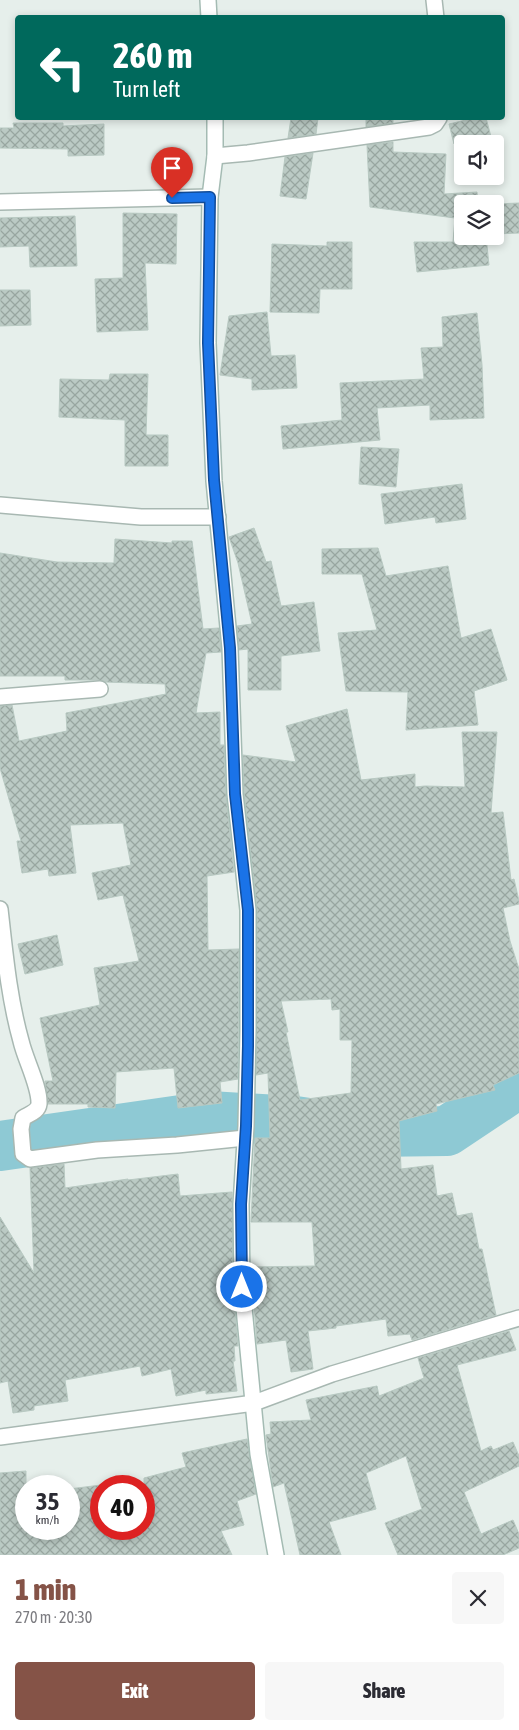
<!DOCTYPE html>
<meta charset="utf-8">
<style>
body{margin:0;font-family:"Asap Condensed",sans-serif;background:#f7f7f7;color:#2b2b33;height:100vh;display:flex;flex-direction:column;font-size:19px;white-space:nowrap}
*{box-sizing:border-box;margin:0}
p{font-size:16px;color:#7c7c81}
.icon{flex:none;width:28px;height:28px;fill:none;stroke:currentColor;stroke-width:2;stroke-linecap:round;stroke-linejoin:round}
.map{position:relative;height:1555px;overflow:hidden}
.side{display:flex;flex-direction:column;background:#fff;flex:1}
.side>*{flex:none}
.top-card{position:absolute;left:15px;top:15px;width:490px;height:105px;border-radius:5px;box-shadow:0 2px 8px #0003;background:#00695c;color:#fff;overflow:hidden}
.controls{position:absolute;left:454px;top:135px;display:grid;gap:10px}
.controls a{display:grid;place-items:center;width:50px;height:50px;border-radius:5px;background:#fff;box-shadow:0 2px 8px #0003;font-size:25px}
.speed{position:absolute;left:15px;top:1475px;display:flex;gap:10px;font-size:25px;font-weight:700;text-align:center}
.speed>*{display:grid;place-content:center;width:65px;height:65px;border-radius:50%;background:#fff;box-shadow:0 2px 8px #0003;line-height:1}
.speed small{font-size:12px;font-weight:400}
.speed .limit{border:8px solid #d22;background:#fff;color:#111}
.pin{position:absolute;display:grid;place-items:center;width:42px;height:42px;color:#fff;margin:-51px -21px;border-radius:50% 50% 50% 0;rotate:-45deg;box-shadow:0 0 5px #0007}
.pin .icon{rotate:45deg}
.me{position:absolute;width:55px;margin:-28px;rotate:0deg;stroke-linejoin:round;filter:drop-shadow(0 0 4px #0008)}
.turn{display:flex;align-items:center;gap:18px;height:105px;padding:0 15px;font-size:22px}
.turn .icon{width:65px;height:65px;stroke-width:2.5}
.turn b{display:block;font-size:35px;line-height:42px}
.round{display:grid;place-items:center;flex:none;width:52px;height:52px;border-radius:5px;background:#f7f7f7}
.headline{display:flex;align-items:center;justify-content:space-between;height:85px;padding:0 15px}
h1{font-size:30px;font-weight:800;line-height:38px;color:#855347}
.action{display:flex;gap:10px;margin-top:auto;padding:10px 15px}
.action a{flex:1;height:58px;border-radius:5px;background:#855347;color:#fff;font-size:20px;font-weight:800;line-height:58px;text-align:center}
.action a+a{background:#f7f7f7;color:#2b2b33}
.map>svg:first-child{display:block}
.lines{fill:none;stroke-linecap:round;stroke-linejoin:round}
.river{stroke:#8ec9d4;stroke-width:50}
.building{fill:url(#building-cross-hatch);stroke:#b8c9c2;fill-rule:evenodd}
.street-casing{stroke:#a8b8b2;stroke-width:18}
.secondary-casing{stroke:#a4bbb3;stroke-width:18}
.street{stroke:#fff;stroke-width:15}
.secondary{stroke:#fff;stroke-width:15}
.route-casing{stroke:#114b97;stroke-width:12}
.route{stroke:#1a73e8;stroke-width:9}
</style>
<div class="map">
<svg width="519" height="1555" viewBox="0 0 519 1555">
<defs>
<pattern id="building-cross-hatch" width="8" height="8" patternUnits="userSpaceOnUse" patternTransform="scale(1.25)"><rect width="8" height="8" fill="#bbcac4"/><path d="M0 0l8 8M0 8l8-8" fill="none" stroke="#98a6a0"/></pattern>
</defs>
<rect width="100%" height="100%" fill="#e6efeb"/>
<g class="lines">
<path class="river" d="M0,1146L209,1116L295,1121L369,1132L447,1131L519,1083"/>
</g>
<g class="building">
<path d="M291,118H318L316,134L288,138Z"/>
<path d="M366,118H393V123L366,127Z"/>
<path d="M474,118H486L493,144H454L449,124Z"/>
<path d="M13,123H63V126L104,124V155L68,156V149L0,148V128H14Z"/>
<path d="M393,142V152L446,154L444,194L477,192L478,204H462V236H486L489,265L417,272L414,242H453L455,218L370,207L367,145Z"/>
<path d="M313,153L306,199L280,196L285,157Z"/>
<path d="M519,203V233L495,234V204Z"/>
<path d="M123,213L177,214L176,264L145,263L148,330L97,332L95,279L123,278Z"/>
<path d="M75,216L77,266L30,267L29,246L0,247V218Z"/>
<path d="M327,242H352V289H320L319,313L270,312L272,244L327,246Z"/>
<path d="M0,290H30L31,325L0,326Z"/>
<path d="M267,312L271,356L295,355L297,388L252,390V379L220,375L229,316Z"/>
<path d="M477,313L482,365L484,418L430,420V405L377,408L380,440L283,449L281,426L342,420L340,383L424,379L421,348L443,347L442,317Z"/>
<path d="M110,374H148L146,435H168V466H125V420L59,417L60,379L109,380Z"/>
<path d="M361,447L399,449L396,487L359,484Z"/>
<path d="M462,484L466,519L436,523L435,517L385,524L381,494Z"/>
<path d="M254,528L266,562L271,561L281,606L314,602L320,651L281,656V690H248V649L239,650L237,626L252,624L238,563L229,537Z"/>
<path d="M115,539L172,543V541H192L203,629L219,628L221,652L206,653L196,713L220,712V745H224L226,795L234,872L207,876L208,950L239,949L238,1079L220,1082L222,1103L178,1108L174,1068L116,1072L115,1108L88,1107V1104H48L45,1081H53L40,1018L100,1005L94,968L139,961L123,895L98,900L92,873L131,865L123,823L70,825L76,873L49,876L48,869L22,873L17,841H21L0,768V706L12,705L19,741L67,731L66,713L166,694L165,684L105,682L99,680H65V676H0V553L57,562L114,563Z"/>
<path d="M378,548L386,576L448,566L461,638L491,629L507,680L474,691L478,725L406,730L408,692L346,691L338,633L377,630L362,574H322V549Z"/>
<path d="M347,709L361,780L415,774V787L425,786L465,787L462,732H497L491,813L503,812L511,880L514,879L519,901V904L503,908L510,941L519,969V1073L493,1085L495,1090L436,1104L437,1111L399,1121L401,1169L433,1165L437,1196L452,1193L457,1216L472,1213L479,1249H482L496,1315L412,1340L410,1334L388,1336L386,1319L336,1326V1328L308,1331L313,1369L291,1372L286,1340L257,1344L251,1267L315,1266L312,1222H251L255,1138H270L268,1073L256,1075L257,910L244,793L243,755L296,762L286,726ZM331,999L332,1010L340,1009V1040H352L351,1093L300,1100L286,1032H288L281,1001Z"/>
<path d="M57,935L63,965L25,974L18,944Z"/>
<path d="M64,1164L65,1188L128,1179V1180L178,1174L180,1196L232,1192L233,1287L238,1346H234L235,1361H233L237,1391L206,1394V1390L176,1396L171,1369L142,1376L140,1366L65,1380L68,1401L34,1406V1410L13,1413L8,1381L0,1383V1217L34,1273L30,1168Z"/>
<path d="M509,1331L516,1350L457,1365L481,1451L491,1446L493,1450L513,1442L519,1456V1466L464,1492L481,1534L513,1520L519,1534V1548L503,1555H398L385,1523L422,1509L406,1456L366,1473L376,1509L329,1522L341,1555H300L284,1483L273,1487L266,1435L271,1434L270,1422L311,1420L306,1400L377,1386L379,1396L424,1378L418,1358Z"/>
<path d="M247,1439L256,1494L237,1501L244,1525L221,1531L232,1555H0V1473L26,1471V1529H69V1489L101,1485V1529H144V1478L186,1467L182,1453Z"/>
</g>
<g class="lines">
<g class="street-casing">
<g id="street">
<path d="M434,0L436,18"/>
<path d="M215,156L248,153L429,127L435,124L439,118"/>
<path d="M0,202L210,197"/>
<path d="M0,505L141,517H218"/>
<path d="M0,697L100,689"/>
<path d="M0,909C5,954 9,998 21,1041C25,1059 40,1087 39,1104C38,1112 29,1114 23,1118L21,1129L23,1154L30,1159L97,1150L177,1145L245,1138"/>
<path d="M0,1437L254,1403L332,1374L519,1318"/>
</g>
</g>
<g class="secondary-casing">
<g id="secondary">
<path d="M208,0L209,18"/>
<path d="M215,118V156L210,197L208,343L214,481L230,648L235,794L248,910V1030L246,1126L241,1204L242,1287L258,1454L276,1555"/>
</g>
</g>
<use href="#street" class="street"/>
<use href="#secondary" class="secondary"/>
</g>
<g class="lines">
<g class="route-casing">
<path id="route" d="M172,198L210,197L208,343L214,480L230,648L235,794L248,910V1046L246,1126L241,1204L242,1287"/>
</g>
<use href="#route" class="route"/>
</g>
</svg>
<div class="controls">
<a><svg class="icon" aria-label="sound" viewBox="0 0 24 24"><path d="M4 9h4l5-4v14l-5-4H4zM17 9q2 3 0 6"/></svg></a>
<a><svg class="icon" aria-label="layers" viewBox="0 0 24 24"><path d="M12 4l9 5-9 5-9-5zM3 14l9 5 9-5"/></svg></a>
</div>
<div class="speed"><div>35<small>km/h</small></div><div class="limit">40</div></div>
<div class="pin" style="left:172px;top:198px;background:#d93025"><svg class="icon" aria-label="arrive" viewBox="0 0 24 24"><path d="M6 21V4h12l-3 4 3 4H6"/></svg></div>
<svg class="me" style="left:242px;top:1287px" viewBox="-20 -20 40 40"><circle r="17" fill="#1a73e8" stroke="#fff" stroke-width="3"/><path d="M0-11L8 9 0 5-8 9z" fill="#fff"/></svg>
<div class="top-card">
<div class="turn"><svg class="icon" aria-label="left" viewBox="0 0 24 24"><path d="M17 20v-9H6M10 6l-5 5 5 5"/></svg><div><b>260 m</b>Turn left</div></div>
</div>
</div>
<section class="side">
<div class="headline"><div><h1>1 min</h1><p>270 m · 20:30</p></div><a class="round"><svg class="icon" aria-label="close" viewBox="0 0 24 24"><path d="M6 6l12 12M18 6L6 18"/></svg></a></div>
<div class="action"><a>Exit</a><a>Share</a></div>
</section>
